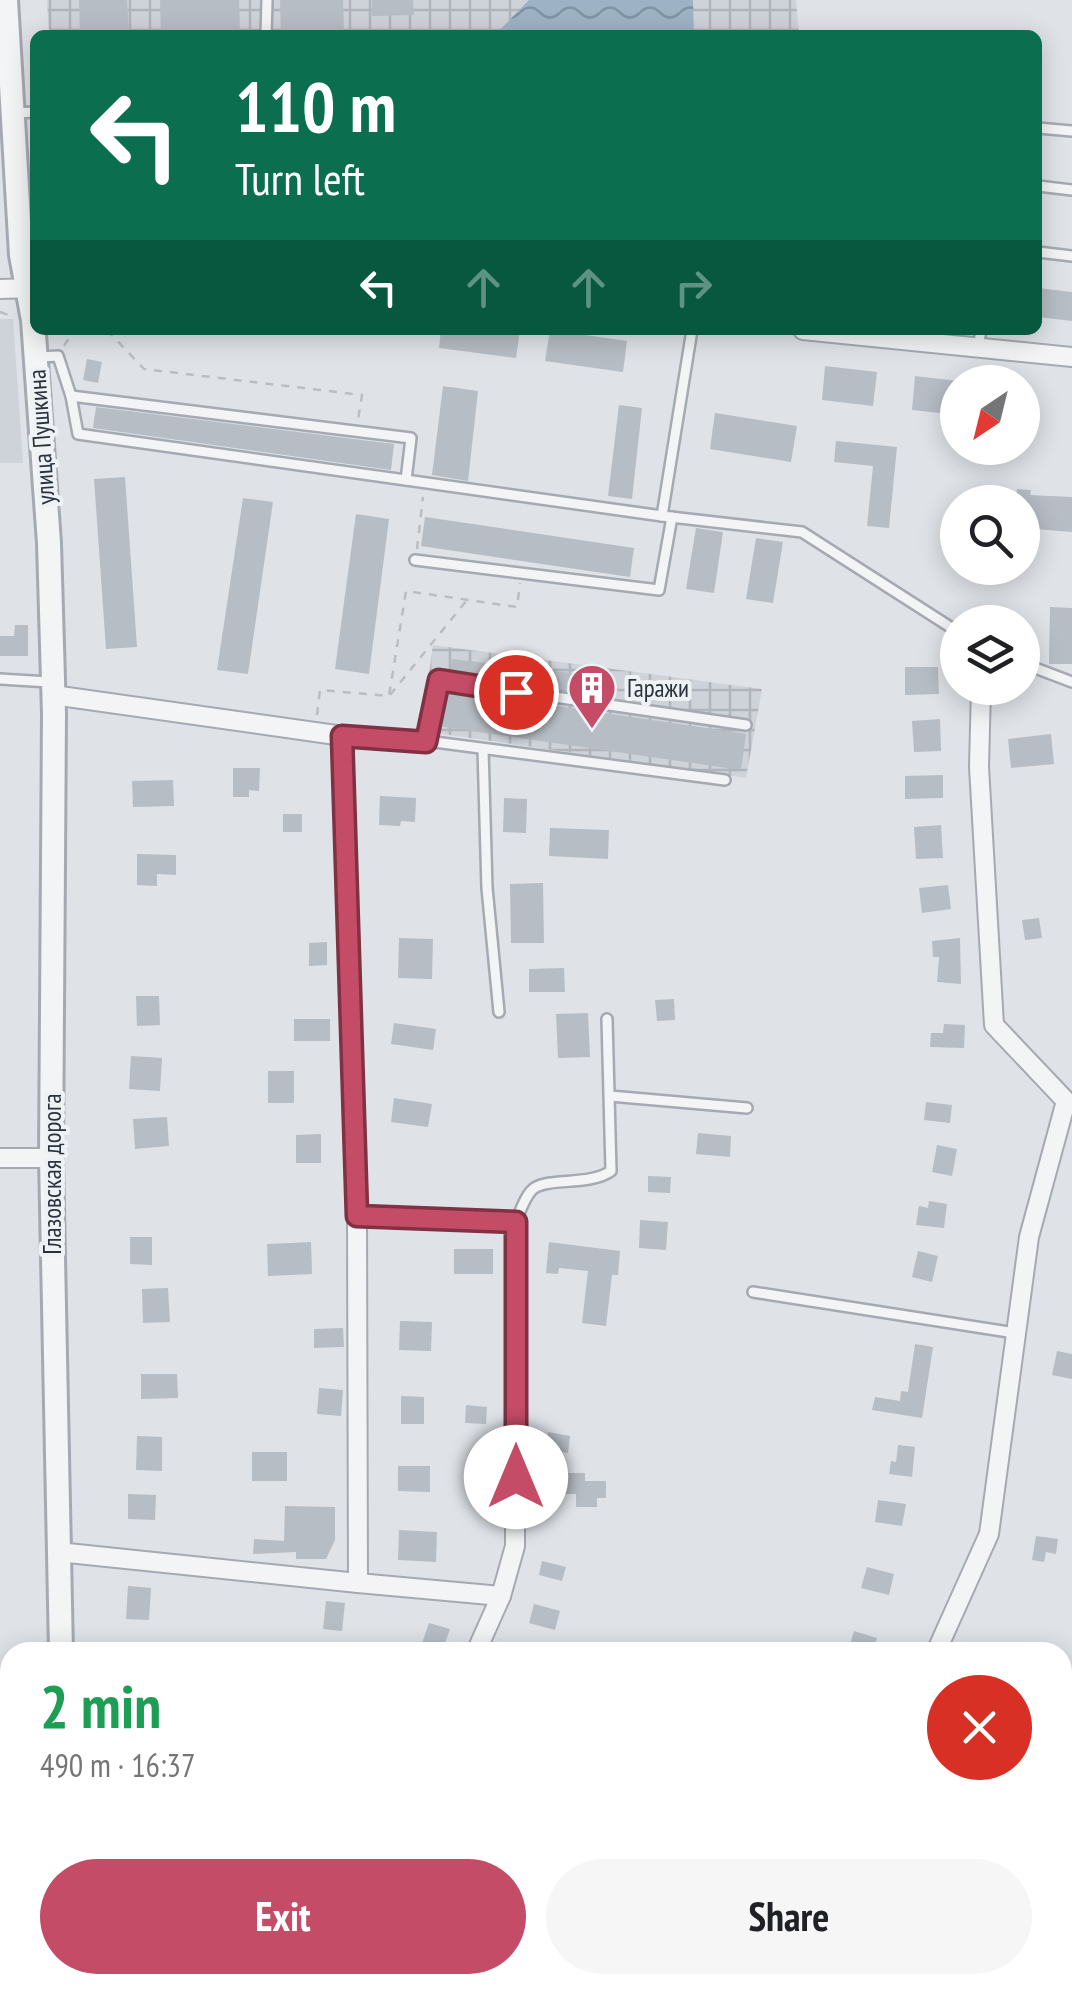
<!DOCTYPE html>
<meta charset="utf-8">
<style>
body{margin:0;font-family:"PT Sans Narrow",sans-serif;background:#f6f6f6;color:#202124;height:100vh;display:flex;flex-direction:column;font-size:38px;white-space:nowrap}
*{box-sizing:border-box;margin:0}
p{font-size:32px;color:#757577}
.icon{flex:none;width:55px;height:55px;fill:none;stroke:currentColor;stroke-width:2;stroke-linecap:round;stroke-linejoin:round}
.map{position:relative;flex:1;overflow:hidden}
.details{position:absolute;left:0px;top:1642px;width:1072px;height:352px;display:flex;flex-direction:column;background:#fff;border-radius:30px 30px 0 0;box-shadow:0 5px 25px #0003}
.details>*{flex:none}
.top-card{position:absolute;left:30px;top:30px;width:1012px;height:305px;border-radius:15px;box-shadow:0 5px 25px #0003;background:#0b6e4f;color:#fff;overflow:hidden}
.needle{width:65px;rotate:215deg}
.controls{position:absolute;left:940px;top:365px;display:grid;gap:20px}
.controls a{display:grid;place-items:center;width:100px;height:100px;border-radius:50%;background:#fff;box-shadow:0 5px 25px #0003;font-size:50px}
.pin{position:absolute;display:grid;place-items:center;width:85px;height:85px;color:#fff;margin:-42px;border:5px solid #fff;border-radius:50%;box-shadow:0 2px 10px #0007}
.me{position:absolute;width:110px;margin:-55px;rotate:0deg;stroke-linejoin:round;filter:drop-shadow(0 0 8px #0008)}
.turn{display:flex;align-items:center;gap:35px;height:210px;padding:0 40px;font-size:45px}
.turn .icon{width:130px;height:130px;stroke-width:2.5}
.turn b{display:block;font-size:70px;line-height:85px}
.lanes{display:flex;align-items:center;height:95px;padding:0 40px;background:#0003;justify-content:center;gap:50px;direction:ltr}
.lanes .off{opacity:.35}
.round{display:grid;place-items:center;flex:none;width:105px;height:105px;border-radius:52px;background:#f6f6f6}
.summary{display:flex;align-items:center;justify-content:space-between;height:170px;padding:0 40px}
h1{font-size:60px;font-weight:700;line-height:75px;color:#1e9e55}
.primary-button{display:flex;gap:20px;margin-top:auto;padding:20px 40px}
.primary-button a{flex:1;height:115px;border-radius:60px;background:#c54c66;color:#fff;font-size:40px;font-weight:700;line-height:115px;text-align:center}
.primary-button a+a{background:#f6f6f6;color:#202124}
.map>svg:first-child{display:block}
.built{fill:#ced2d9}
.industrial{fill:url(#industrial-grid)}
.water{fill:url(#water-waves)}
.building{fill:#b7bdc4}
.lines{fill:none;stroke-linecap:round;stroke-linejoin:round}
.service-casing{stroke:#a5aab2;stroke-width:14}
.minor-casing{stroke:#a5aab2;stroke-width:22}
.tertiary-casing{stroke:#a5aab2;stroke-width:28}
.path{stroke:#babec2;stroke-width:2.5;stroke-dasharray:8 8;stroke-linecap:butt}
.service{stroke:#f2f4f6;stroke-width:9}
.minor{stroke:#f2f4f6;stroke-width:18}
.tertiary{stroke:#f2f4f6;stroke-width:22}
.route-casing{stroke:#803142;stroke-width:25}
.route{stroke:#c54c66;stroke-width:18}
.labels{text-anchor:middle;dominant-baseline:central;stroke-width:8;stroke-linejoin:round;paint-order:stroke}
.street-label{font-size:25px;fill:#29323e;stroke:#eff2f5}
.poi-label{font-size:25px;fill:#29323e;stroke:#eff2f5;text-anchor:start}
</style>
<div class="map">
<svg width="1072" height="1994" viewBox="0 0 1072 1994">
<defs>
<pattern id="industrial-grid" width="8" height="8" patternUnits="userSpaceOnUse" patternTransform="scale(2.5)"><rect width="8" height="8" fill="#ced2d9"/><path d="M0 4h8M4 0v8" fill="none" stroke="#b1b5bb"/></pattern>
<pattern id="water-waves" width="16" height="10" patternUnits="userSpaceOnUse" patternTransform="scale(2.5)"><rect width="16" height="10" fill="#9db3c5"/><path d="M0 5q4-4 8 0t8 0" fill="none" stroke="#8092a1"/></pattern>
</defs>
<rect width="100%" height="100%" fill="#dfe3e8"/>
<path class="built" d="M0,319H13L23,463H0Z"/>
<g class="industrial">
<path d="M47,0H796L799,35H49Z"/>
<path d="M433,645L762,689L746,778L421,731Z"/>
</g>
<path class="water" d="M529,0H693L694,35H495Z"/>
<g class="building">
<path d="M79,0H127L129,35H80Z"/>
<path d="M160,0H239L240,35H161Z"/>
<path d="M280,0H343L344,35H281Z"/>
<path d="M372,0H413L414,15L372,16Z"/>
<path d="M1038,288L1072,292V321L1038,317Z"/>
<path d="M441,330H520L516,358L439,348Z"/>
<path d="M550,330L627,341L623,372L545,361Z"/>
<path d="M87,359L102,362L98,383L83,380Z"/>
<path d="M825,366L877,372L873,406L822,400Z"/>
<path d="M915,376L958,381V415L912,410Z"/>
<path d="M443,386L478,391L468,481L432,475Z"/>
<path d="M619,405L642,408L632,499L608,496Z"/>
<path d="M96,407L394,444L391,470L93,428Z"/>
<path d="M715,413L797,426L791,462L710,449Z"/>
<path d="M836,441L897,447L889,528L867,526L873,466L834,462Z"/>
<path d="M125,477L137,647L106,649L94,479Z"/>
<path d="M1017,489L1031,490L1030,495L1072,497V532L1022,528V502H1016Z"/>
<path d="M243,498L273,502L248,674L217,670Z"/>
<path d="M356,514L389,519L369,674L335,669Z"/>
<path d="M425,517L634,548L630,577L421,546Z"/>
<path d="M696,528L723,532L714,593L686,589Z"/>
<path d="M756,538L783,542L773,603L746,599Z"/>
<path d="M1050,607L1072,608V664H1049Z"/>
<path d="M15,625H28V656H0V636H14Z"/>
<path d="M452,659L605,677L603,696L450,673Z"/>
<path d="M905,667H938L939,694L905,695Z"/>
<path d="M448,690L746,734L741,770L438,726L445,691Z"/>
<path d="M940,719L941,751L914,752L912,721Z"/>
<path d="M1051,734L1054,764L1011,768L1008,739Z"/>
<path d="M233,768H260L259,791L249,790V797H233Z"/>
<path d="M943,775V798L905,799V776Z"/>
<path d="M173,780L174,806L133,807L132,781Z"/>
<path d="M380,796L416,798L415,822L401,821L400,826L379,825Z"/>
<path d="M504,798L527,799L526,833L503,832Z"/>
<rect x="283" y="814" width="19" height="18"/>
<path d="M941,825L943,858L916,859L914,827Z"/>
<path d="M550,828L609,830L608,859L549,856Z"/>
<path d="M137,854L176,855V875L157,874V886L137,885Z"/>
<path d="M543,883L544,943H511L510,884Z"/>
<path d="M948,885L951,909L922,913L919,888Z"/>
<path d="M1039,918L1042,938L1025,940L1022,920Z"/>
<path d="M399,938L433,939L432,979L398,978Z"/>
<path d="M960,938L961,984L937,982L939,957H933L932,941Z"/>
<path d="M327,942V965L309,966V943Z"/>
<path d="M564,968L565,992H529V969Z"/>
<path d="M136,996H159L160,1025L137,1026Z"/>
<path d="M674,999L675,1020L657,1021L655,1000Z"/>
<path d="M588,1013L590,1057L558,1058L556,1014Z"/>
<rect x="294" y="1019" width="36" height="22"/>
<path d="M394,1023L436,1029L433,1050L391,1044Z"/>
<path d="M944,1024L965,1025L964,1048L930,1047L931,1033H943Z"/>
<path d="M131,1056L162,1058L160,1091L129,1089Z"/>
<rect x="268" y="1071" width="26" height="32"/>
<path d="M394,1098L432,1104L428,1127L391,1122Z"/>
<path d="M926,1102L952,1105L950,1123L924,1120Z"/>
<path d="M167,1117L169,1146L135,1149L133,1119Z"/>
<path d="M698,1133L731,1136L730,1157L696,1154Z"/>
<path d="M321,1134V1163H296V1135Z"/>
<path d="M937,1145L957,1149L952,1176L932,1172Z"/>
<path d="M648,1176L671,1177L670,1193L648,1192Z"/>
<path d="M929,1201L947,1204L944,1228L916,1225L919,1206L928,1208Z"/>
<path d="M640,1220L668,1222L666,1250L639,1248Z"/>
<path d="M130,1237H152V1265L130,1264Z"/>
<path d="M311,1242L312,1274L268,1276L267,1244Z"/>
<path d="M549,1242L620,1251L618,1275H612L606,1326L582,1323L588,1271L559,1268L558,1274L546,1273Z"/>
<rect x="454" y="1249" width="39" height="25"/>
<path d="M918,1251L938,1256L932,1282L912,1277Z"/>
<path d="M168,1288L170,1322L143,1323L142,1289Z"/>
<path d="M400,1321L432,1322L431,1351L399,1350Z"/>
<path d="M343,1328L344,1347L314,1348V1329Z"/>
<path d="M915,1344L933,1347L922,1418L872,1410L875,1397L900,1401L901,1391L908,1392Z"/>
<path d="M1057,1351L1072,1354V1379L1052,1375Z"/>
<path d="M141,1374H177L178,1398L141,1399Z"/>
<path d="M319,1388L343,1390L341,1416L317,1414Z"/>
<path d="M401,1396L424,1397V1424H401Z"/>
<path d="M466,1405L487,1407L486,1424L465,1423Z"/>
<path d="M548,1432L570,1436L568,1453L546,1449Z"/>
<path d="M137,1436L162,1437V1471L136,1470Z"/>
<path d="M898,1445L915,1447L912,1477L889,1474L891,1461L896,1462Z"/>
<rect x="252" y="1452" width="35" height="29"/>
<path d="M398,1466H430V1492L398,1491Z"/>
<path d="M553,1473H585V1481H606V1498H597V1507H576V1494H553Z"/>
<path d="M128,1494L156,1495L155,1520L128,1519Z"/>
<path d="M878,1500L906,1504L902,1526L875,1522Z"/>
<path d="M285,1506L335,1507V1540L326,1559H296V1552L253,1554L254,1539L284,1541Z"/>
<path d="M399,1530L437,1532L436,1562L398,1560Z"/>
<path d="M1036,1536L1058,1539L1056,1554L1046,1552L1044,1562L1032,1560Z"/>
<path d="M542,1561L566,1567L562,1581L539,1575Z"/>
<path d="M867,1567L894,1574L889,1595L861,1588Z"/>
<path d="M128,1586L151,1588L149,1620L126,1619Z"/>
<path d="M326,1601L345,1603L342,1631L323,1629Z"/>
<path d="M534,1604L560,1611L555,1630L529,1623Z"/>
<path d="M429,1623L450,1629L442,1652H419Z"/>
<path d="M854,1631L877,1638L873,1652L849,1648Z"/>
</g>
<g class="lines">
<g class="service-casing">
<g id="service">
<path d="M266,35L267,0"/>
<path d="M15,113L35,112"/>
<path d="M1038,128L1072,131"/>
<path d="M1038,186L1072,190"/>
<path d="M1038,252L1072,256"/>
<path d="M978,348L981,330"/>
<path d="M39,357L58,356L71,396L78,434L662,516L692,330"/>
<path d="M71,396L411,438L406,480"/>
<path d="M662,516L802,532L958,632"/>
<path d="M415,560L659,590L672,517"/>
<path d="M1022,663L1072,682"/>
<path d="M0,679L49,682"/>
<path d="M343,736L427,741L725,780"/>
<path d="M427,741L439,680L746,725"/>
<path d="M483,749L487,888L499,1012"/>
<path d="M610,1096L747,1108"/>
<path d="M357,1216L516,1221C520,1212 524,1199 531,1191C543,1176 588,1187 611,1171L607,1019"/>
<path d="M753,1292L1015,1333"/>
<path d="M941,1645L955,1652"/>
<path d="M0,1851L10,1847"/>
</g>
</g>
<g class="minor-casing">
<g id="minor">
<path d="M0,289L35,288"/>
<path d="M803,330L1072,357"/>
<path d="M53,695L343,736L357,1216L358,1583L501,1596"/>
<path d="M0,1158H51"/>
<path d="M58,1552L358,1583"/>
<path d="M476,1652L501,1596L515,1546L516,1221"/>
<path d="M936,1652L989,1534L1029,1237L1066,1101L994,1025L979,767L981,688"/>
<path d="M0,1810L10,1813"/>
<path d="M780,1994L784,1985"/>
</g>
</g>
<g class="tertiary-casing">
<g id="tertiary">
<path d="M6,0L21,255L33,320L49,543L54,714L51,1158L61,1652"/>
<path d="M334,1994L336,1985"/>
</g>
</g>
<g class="path">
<path d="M0,312L14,317"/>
<path d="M107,330L144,369L362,395L358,420"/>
<path d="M64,346L74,330"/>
<path d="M417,549L423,497"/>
<path d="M390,695L467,600"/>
<path d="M317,715L320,690L389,696L406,591L517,607L520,583"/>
</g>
<use href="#service" class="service"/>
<use href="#minor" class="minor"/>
<use href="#tertiary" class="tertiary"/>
</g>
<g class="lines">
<g class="route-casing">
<path id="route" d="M516,692L439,680L426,742L342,736L357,1216L516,1222V1477"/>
</g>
<use href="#route" class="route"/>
</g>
<defs>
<g id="building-pin" transform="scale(2.5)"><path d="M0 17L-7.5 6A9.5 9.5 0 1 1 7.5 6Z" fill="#c54c66" stroke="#eff2f5"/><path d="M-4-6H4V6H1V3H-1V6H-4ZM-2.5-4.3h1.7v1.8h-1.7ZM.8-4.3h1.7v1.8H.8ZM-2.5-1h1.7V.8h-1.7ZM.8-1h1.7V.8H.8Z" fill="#fff"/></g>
</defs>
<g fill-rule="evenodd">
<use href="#building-pin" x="592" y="688"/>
</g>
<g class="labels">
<g class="street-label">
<text transform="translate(41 437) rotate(-94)">улица Пушкина</text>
<text transform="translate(52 1174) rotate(-90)">Глазовская дорога</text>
</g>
<g class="poi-label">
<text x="627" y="688">Гаражи</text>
</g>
</g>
</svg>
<div class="controls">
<a><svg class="needle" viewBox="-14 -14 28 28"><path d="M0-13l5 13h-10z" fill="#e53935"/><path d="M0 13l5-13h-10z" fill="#757577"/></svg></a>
<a><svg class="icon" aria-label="search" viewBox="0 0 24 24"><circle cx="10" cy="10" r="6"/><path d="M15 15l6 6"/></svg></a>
<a><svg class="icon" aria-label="layers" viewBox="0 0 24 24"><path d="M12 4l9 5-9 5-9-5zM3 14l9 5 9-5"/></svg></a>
</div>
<div class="pin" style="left:516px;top:692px;background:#d93025"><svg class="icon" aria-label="arrive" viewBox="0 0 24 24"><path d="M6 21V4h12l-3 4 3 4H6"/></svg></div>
<svg class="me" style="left:516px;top:1477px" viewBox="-20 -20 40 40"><circle r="19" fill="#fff"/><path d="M0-13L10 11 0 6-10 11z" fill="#c54c66"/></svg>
<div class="top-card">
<div class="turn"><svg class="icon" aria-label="left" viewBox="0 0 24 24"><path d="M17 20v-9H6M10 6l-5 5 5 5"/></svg><div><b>110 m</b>Turn left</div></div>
<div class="lanes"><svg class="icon" aria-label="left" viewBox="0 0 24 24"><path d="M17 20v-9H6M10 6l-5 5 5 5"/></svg><svg class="icon off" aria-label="ahead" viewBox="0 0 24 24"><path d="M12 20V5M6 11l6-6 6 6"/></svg><svg class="icon off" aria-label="ahead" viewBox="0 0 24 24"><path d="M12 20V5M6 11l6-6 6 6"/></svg><svg class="icon off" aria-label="right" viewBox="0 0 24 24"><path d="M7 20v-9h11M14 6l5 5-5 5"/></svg></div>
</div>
<section class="details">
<div class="summary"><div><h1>2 min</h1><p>490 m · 16:37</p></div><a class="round" style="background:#d93025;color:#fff"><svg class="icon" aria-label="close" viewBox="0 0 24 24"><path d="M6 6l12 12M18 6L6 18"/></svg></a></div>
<div class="primary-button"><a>Exit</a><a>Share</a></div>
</section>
</div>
